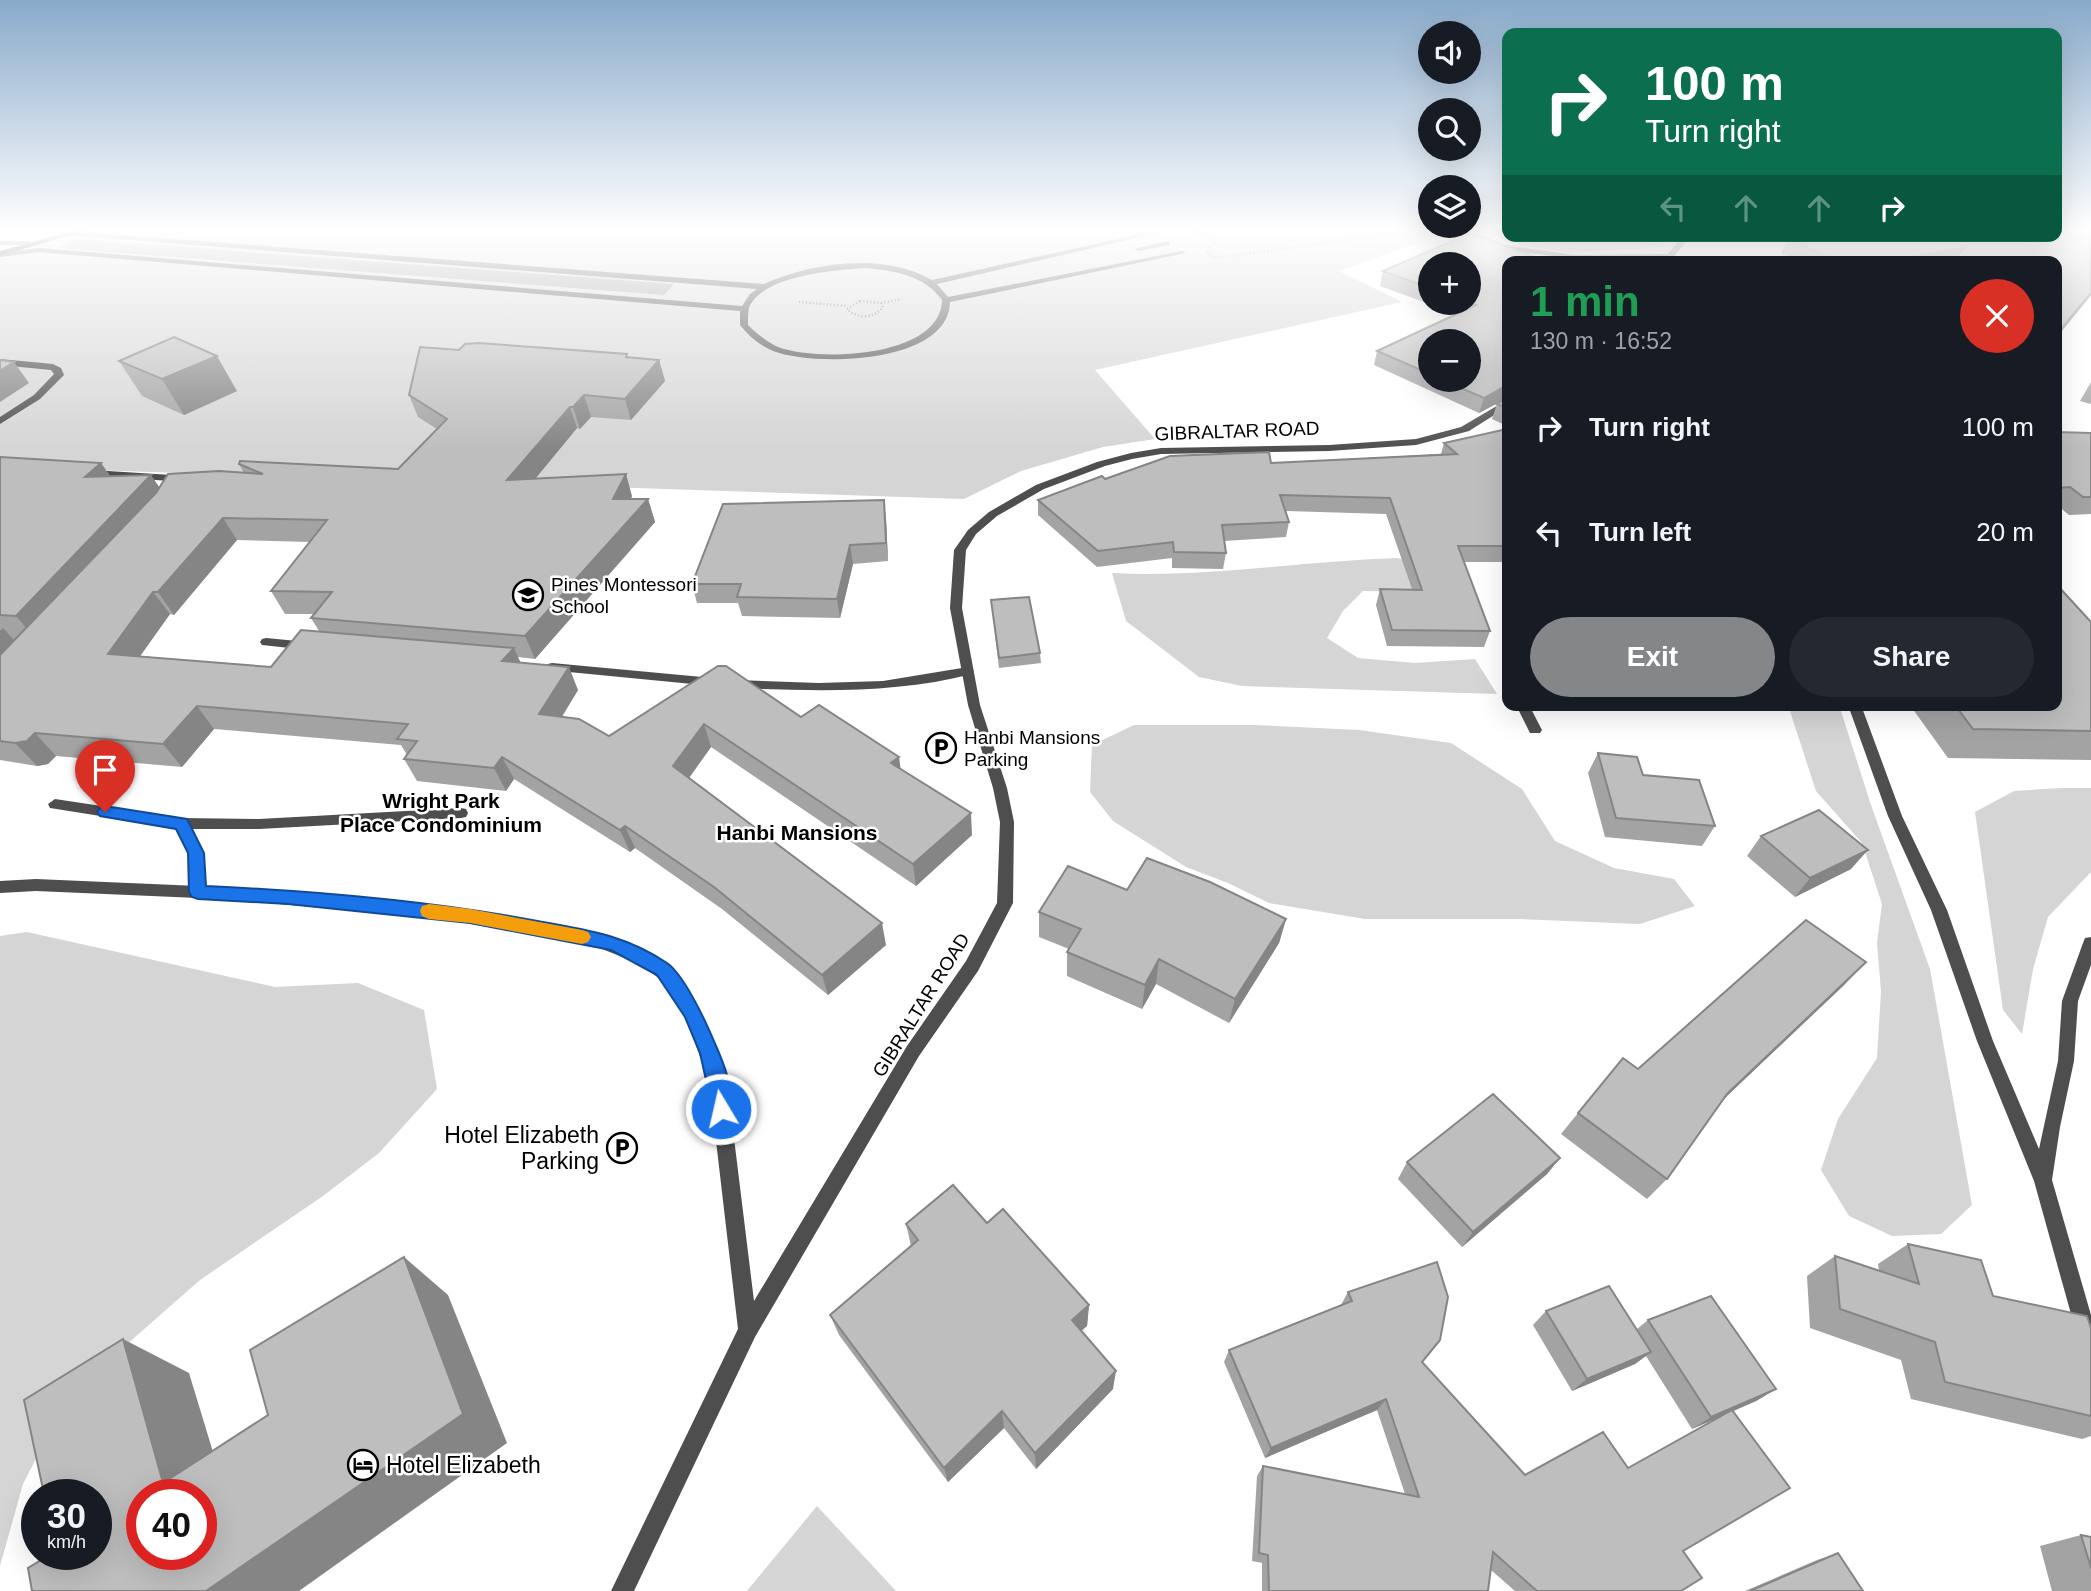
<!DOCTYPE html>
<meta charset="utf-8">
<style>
body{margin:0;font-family:Arial,sans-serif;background:#242831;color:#f1f3f6;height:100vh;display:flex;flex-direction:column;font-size:26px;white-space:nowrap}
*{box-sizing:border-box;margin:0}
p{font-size:23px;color:#9ea1a6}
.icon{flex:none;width:38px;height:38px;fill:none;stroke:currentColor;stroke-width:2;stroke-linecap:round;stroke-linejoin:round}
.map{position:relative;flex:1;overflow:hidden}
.panel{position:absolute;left:1502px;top:256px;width:560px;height:455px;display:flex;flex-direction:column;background:#171b24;border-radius:14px;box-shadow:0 7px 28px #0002}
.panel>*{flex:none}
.banner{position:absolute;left:1502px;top:28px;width:560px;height:214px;border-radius:14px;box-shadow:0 7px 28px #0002;background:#0b6e4f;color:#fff;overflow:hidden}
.tools{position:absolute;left:1418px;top:21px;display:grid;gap:14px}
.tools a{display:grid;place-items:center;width:63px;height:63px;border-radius:50%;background:#171b24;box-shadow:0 7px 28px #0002;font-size:35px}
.speed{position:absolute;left:21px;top:1479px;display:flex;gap:14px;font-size:35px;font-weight:700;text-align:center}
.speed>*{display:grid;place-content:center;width:91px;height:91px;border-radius:50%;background:#171b24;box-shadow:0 7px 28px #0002;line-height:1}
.speed small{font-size:18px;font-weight:400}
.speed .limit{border:10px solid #d22;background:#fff;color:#111}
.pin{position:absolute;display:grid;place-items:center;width:60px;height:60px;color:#fff;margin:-72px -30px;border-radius:50% 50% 50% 0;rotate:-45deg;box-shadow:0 0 7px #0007}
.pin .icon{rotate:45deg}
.me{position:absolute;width:77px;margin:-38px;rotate:351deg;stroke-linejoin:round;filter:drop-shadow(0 0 5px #0008)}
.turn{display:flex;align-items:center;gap:24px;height:147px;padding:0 28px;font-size:32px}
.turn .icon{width:91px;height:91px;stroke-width:2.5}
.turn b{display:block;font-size:49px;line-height:60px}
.lanes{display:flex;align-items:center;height:66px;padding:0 28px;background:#0003;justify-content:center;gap:35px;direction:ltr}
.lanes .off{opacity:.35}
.round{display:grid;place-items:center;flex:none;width:74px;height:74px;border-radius:37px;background:#242831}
.head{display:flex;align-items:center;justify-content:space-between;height:119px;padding:0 28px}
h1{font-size:42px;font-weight:800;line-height:52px;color:#1e9e55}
.action{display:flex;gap:14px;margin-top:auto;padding:14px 28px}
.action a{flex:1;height:80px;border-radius:42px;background:#858687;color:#fff;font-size:28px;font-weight:800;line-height:80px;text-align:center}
.action a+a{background:#242831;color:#f1f3f6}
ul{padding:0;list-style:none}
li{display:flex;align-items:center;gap:21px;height:105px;padding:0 28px}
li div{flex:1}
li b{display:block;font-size:26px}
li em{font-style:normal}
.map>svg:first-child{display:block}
.green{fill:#d5d5d5}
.water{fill:#9c9c9c}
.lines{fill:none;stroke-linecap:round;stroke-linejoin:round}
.path{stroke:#707070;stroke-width:2.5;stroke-dasharray:1 2.5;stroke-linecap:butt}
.service{fill:#4e4e4e;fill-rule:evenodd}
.minor{fill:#4e4e4e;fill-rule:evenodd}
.tertiary{fill:#4e4e4e;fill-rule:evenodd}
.secondary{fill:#1b1b1b;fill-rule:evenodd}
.wall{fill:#a3a3a3;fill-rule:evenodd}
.shaded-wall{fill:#858585}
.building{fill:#bebebe;stroke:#858585;stroke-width:2;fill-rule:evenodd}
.route{fill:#1a73e8;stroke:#114b97;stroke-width:2}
.slow{fill:#f59e0b}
.labels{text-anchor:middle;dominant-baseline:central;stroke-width:5;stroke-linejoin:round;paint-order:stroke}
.street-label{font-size:19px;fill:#000;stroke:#fff}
.poi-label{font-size:19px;fill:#000;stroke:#fff;text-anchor:start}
.neighbourhood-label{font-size:21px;font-weight:bold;fill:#000;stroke:#fff}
.near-poi-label{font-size:23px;fill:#000;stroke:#fff;text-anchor:end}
</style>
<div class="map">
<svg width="2091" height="1591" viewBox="0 0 2091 1591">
<rect width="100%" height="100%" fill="#fff"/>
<g class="green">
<path d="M94,228H1460L1339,271L1402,302L1095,370L1155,439L1103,447L1021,471L964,499L0,467V257Z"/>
<path d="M1470,228H1507V236H1671L1663,247L1569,253L1518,244Z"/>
<path d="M1397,558L1449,569L1412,592L1363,591L1343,611L1327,638L1358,658L1415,663L1475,659L1497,694L1242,686L1199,677L1126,621L1112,573C1208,578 1302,561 1397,558Z"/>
<path d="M1788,705H1839L1871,805L1930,969L1972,1205L1941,1234L1892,1236L1849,1216L1821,1170L1838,1119L1877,1058L1881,991L1877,943L1882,904L1862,843L1816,791Z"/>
<path d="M1134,725H1254L1359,730L1451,743L1522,789L1555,841L1614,868L1674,879L1695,906L1640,924L1520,919H1365L1269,903L1228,883L1186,867L1113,821L1090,792L1092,745Z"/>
<path d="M2061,788H2091V872L2048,917L2033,969L2022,1034L2003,1010L1975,812L2014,791Z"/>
<path d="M27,932L275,987L358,983L424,1010L437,1089L379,1153L323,1196L200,1280L68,1396L23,1484L0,1566V936Z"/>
<path d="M817,1506L896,1591H747Z"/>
</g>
<path class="water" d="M75,239L674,284L664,295L58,248Z"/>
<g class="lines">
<g class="path">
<path d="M1193,230L1208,236L1214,243L1208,247"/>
<path d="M1207,252L1214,258L1429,229"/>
<path d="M860,301L881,303L883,307C874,319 857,319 847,309Z"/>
<path d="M799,302L848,306"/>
<path d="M881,303L902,299"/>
</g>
<g class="service">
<path d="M70,231L764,284C812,262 884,252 932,280L1154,231L1158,233L937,284L948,297L1182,251L1186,253L950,302C949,364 815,367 773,351C760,346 749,336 740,325V311L39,252L0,257V253L39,248L742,306L750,294L757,289L67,235L66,233ZM866,268C895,271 924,275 942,300C941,358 818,362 778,347C767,342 757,334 748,325C748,320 748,312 749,308C762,275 836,270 866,268Z"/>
<path d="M0,241H29L33,243L29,245H0Z"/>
<path d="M1167,241H1170V245L1138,251L1134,249Z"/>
<path d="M0,359L53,364L61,368L64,375L40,399L0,424V417L34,395L54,374L51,370L0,365Z"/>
<path d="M1516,705H1529L1542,730L1540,733H1530Z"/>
<path d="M1848,705H1861L1902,816L1947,910L1993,1041L2039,1149L2058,1061L2062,1001L2083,943L2085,938L2091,937V965L2078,1001L2074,1061L2060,1127L2052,1180L2091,1315V1360L2084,1357L2081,1350L2034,1181L1977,1041L1931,910L1888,816Z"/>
<path d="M55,799L181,818L259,819L461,808L466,809L468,813L466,817L461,818L259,829H191L203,853L206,892L203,896L198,898L193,896L190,892L189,853L176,828L50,808L48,804Z"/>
</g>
<g class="minor">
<path d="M1449,228H1459L1488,240L1481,242Z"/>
<path d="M1503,245L1575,255L1671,254L1675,256L1671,258L1575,259L1500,249V245Z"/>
<path d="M92,470L172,475L176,476L184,486L179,489L169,481L88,475V471Z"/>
<path d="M266,638L308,642L314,646L308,650L262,645L260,642L262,639Z"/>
<path d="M552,663L713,678L719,682L713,686L548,670L546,667L548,664Z"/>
<path d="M968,667L974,671L972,674C895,694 815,691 736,688L730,684L736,680L819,683L883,681Z"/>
</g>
<g class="tertiary">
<path d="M1683,236H1691L1670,261H1662Z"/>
<path d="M1507,400V407L1469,431L1416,445L1329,451L1161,454L1132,459L1105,466L1044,489L997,516L976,534L966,550L962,608L980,705L1007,788L1014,822L1013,903L978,971L919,1056L755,1337L634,1591H611L738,1329L709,1081L687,1021L665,983L640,964L597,947L466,923L405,915L221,899L36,891L0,893V881L36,879L221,887L405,902L580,930L614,938L651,954L667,964L685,985L704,1021L727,1081L754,1301L907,1046L966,961L997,903L1000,822L993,788L968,705L950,608L954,550L968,530L989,512L1036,485L1097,462L1131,453L1161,448L1329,445L1416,439L1461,427Z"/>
</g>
<path class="secondary" d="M83,228H94L0,256V251Z"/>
</g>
<g class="wall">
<path d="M2091,228V295L2056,338V261H1796L1781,253L1789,237Z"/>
<path d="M1471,233L1546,261H1507V398L1479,413L1374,365L1377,351L1457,314L1380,286L1383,271ZM1430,264H1468V303H1430ZM1430,341H1468V380H1430Z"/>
<path d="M459,350L627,354L628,357L659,360L665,381L631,420L591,417L580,429L577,428L535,479L632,496L631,499H648L655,522L535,659L518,657L521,663L578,690L562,717L609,736L718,666L801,717L900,769L972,835L916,886L711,747L689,778L886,945L828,995L722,909L635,848L630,852L514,779L506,791L417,781L404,759L407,755L401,745L214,729L182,767L56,756L48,764L37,766L0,760V457L101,463L110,476L160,487L244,473L239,464L398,469L437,429L418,417L409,395ZM237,540L310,542L271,591L285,614H314L311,618L319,631L271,667L140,656L170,614L174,615Z"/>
<path d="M119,361L237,391L184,415L142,396Z"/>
<path d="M2091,382V404L2080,401Z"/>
<path d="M1507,398V426L1492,419L1497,404Z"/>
<path d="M1507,429V562H1464L1490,631L1484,647L1387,646L1376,605L1380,589H1412L1386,514L1286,511L1289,522L1286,537L1224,541L1226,553L1223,569L1172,568V558L1097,567L1038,515V500L1105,479L1271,463L1441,454L1444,443Z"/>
<path d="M2056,432L2091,433V514L2069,515L2057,505Z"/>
<path d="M886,519L888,561L853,564L840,618L742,616L738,603H697L692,584Z"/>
<path d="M991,600L1040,653L1041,663L999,668Z"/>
<path d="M2091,622V760L1948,758L1912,708L1915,705H2056Z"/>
<path d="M1598,753L1643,775L1715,826L1702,846L1605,837L1588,773Z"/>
<path d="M1761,836L1851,869L1795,897L1747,856Z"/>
<path d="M1127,890L1286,919L1279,943L1229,1023L1156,984L1142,1009L1067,976V952L1069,949L1039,937V912Z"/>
<path d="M1866,962L1843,986L1722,1100L1667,1179L1647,1199L1561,1134L1578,1113L1638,1069Z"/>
<path d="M1560,1158L1547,1174L1462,1247L1398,1179L1407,1162Z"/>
<path d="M987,1223L1089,1305L1087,1326L1081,1331L1113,1389L1036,1469L1004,1428L948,1482L839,1335L830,1315L911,1246L906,1224Z"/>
<path d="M1908,1244L1993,1296L2091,1328V1436L2082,1439L1911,1399L1901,1360L1810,1328L1807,1276L1835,1256L1879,1271L1878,1264Z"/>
<path d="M1348,1292L1422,1362L1525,1475L1628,1468L1722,1416L1692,1429L1646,1356L1635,1364L1572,1391L1533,1325L1546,1311L1637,1329L1648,1320L1776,1389L1756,1401L1733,1411L1683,1551L1681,1591H1515L1491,1570L1488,1591H1262V1563L1252,1561L1257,1476L1263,1466L1405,1494L1377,1410L1265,1458L1224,1362L1229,1350L1341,1305Z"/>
<path d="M2081,1535L2091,1537V1591H2052L2040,1546Z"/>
<path d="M1838,1553L1863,1591H1745L1817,1560Z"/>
</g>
<g class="shaded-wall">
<path d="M1966,247L1958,261H1889Z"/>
<path d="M2091,293V295L2056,338V335Z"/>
<path d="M217,356L237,391L184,415L162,379Z"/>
<path d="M659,360L665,381L631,420L625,399Z"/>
<path d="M14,362L29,383L0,402V371Z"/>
<path d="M1507,385V398L1479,413L1484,398Z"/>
<path d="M584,395L591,417L580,429L573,407Z"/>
<path d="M570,407L577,428L516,502L507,480Z"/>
<path d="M101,463L116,485L85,477Z"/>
<path d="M626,474L632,496L620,521L613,499Z"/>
<path d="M151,475L166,497L35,638L16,616Z"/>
<path d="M648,499L655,522L535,659L525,636Z"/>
<path d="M884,500L886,519L888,561L886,543Z"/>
<path d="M223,518L237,540L174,615L158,592Z"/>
<path d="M850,545L853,564L840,618L837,599Z"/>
<path d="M153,592L170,614L126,676L108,654Z"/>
<path d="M3,628L23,650L0,675V631Z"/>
<path d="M514,648L524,671L502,661Z"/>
<path d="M569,667L578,690L549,737L539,714Z"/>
<path d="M197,706L214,729L182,767L163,744Z"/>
<path d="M704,724L711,747L681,789L673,766Z"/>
<path d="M35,733L56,756L48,764L37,766L15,743Z"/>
<path d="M502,757L514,779L506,791L494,768Z"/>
<path d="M899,757L902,779L891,763Z"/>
<path d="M971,813L972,835L916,886L913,864Z"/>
<path d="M625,826L635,848L630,852L620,830Z"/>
<path d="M1868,850L1851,869L1795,897L1810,878Z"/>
<path d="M1286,919L1279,943L1229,1023L1235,999Z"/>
<path d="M882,923L886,945L828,995L822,975Z"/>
<path d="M1159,959L1156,984L1142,1009L1145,985Z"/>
<path d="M1866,962L1843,986L1706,1116L1727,1094Z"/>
<path d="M1560,1158L1547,1174L1462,1247L1473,1232Z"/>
<path d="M404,1257L448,1295L507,1443L299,1591H206Z"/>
<path d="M1089,1305L1087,1326L1071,1340L1072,1320Z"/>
<path d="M123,1339L189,1373L230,1508L163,1483Z"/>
<path d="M1651,1352L1635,1364L1572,1391L1587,1379Z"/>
<path d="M1116,1371L1113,1389L1036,1469L1035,1453Z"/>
<path d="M1776,1389L1756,1401L1692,1429L1711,1417Z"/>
<path d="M1386,1399L1377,1410L1265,1458L1271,1448Z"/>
<path d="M1002,1411L1004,1428L948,1482L944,1468Z"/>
</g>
<g class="building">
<path d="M2056,228H2091V293L2056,335V261H1952L1966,247L1889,261H1833L1789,237L2056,236Z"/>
<path d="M1471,233L1546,261H1507V385L1484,398L1442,380H1468V341H1430V374L1377,351L1476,305L1468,302V264H1430V288L1383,271Z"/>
<path d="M174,337L217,356L162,379L119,361Z"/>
<path d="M479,343L627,354L626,357L659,360L625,399L584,395L573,407H570L507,480L626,474L613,499H648L525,636L311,618L332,592L271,591L327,520L223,518L158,592H153L108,654L271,667L301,630L514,648L502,661L569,667L539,714L579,719L609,736L718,666H726L801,717L819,705L899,757L891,763L971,813L913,864L704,724L673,766L882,923L822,975L714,887L625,826L620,830L502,757L494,768L404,759L417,741L397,739L408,724L197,706L163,744L35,733L27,741L15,743L0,741V655L156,493L168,474L219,471L263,474L239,464L240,461L398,469L447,419L409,395L420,347L459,350L465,344Z"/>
<path d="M0,360L14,362L0,371Z"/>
<path d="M1507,398V408L1497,404Z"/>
<path d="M1507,429V546H1458L1490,631L1392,630L1380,589L1422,590L1390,498L1280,495L1289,522L1222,525L1226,553L1174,552L1173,542L1098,551L1038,500L1102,476L1105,479L1170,456L1269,452L1271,463L1457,454L1444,443Z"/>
<path d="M2056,432L2091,433V497H2083L2070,487L2056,488Z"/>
<path d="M0,457L101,463L85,477L151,475L16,616L0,615Z"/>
<path d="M884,500L886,543L850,545L837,599L737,597L741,584H692L723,504Z"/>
<path d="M2056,586H2058L2091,622V731L1973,729L1955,705H2056Z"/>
<path d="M1029,597L1040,653L999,658L991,600Z"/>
<path d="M1598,753L1637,757L1643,775L1699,780L1715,826L1616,818Z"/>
<path d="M1819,810L1868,850L1810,878L1761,836Z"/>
<path d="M1147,858L1210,882L1286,919L1235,999L1159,959L1145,985L1067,952L1081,929L1039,912L1068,866L1127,890Z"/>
<path d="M1806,920L1866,962L1727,1094L1667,1179L1578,1113L1623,1058L1638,1069Z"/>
<path d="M1493,1094L1560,1158L1473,1232L1407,1162Z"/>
<path d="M953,1185L987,1223L1003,1209L1089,1305L1072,1320L1116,1371L1035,1453L1002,1411L944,1468L830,1315L918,1240L906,1224Z"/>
<path d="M1908,1244L1981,1260L1993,1296L2087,1316L2091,1328V1416L1945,1382L1935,1342L1840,1309L1835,1256L1919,1284Z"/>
<path d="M404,1257L463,1414L206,1591H32L28,1568L51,1554H96V1494H44L24,1400L123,1339L163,1483L268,1415L250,1350ZM142,1494H201V1554H142Z"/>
<path d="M1437,1262L1448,1297L1440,1340L1422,1362L1525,1475L1603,1432L1628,1468L1732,1410L1790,1488L1683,1551L1702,1578L1681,1591H1537L1493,1552L1488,1591H1269L1268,1555L1259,1553L1263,1466L1419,1497L1386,1399L1271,1448L1229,1350L1352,1301L1348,1292Z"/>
<path d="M1609,1286L1651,1352L1587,1379L1546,1311Z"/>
<path d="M1711,1296L1776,1389L1711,1417L1648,1320Z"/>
<path d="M2081,1535L2091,1537V1568Z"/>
<path d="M1838,1553L1863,1591H1750Z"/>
</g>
<linearGradient id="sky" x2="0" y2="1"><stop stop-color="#89aaca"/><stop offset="0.51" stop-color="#fff"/><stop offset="1" stop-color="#fff" stop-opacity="0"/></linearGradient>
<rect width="2091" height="450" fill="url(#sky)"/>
<path class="route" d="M105,806L187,819L204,853L206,886C315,891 425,900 532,920C584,930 622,933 667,963C684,975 705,1020 713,1039C722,1059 738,1095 728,1116L721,1118L714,1116L700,1053L685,1017L657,975L611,950L470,923L288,904L198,899L192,897L189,892L188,853L176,829L100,816L97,812L100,808Z"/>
<path class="slow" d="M429,904L470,909L582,930L588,932L591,937L588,942L582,944L470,923L429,919L422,916L420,911L422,906Z"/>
<defs>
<g id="school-ring" transform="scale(1.575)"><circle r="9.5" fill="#fff" stroke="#000" stroke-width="1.5"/><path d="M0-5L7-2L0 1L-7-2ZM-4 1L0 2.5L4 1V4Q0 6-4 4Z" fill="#000"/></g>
<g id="parking-ring" transform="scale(1.575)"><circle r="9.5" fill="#fff" stroke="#000" stroke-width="1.5"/><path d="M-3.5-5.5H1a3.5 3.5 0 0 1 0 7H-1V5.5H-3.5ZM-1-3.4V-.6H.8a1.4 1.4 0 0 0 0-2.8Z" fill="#000"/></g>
<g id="hotel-ring" transform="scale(1.575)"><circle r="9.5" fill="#fff" stroke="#000" stroke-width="1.5"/><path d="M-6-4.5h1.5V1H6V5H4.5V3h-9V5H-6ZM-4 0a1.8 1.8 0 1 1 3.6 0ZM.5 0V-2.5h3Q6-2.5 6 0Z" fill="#000"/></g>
</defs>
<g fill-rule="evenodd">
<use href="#school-ring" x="528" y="595"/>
<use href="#parking-ring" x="941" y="748"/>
<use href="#parking-ring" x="622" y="1148"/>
<use href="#hotel-ring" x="363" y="1465"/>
</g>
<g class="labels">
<g class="street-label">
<text transform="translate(1237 431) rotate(-2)">GIBRALTAR ROAD</text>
<text transform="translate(921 1005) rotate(-58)">GIBRALTAR ROAD</text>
</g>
<g class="poi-label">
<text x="551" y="584">Pines Montessori<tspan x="551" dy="22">School</tspan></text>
<text x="964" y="737">Hanbi Mansions<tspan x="964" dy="22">Parking</tspan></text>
</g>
<g class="neighbourhood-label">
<text x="441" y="800">Wright Park<tspan x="441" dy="24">Place Condominium</tspan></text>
<text x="797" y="832">Hanbi Mansions</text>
</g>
<g class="near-poi-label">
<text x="599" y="1135">Hotel Elizabeth<tspan x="599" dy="26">Parking</tspan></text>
<text x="386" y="1465" text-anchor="start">Hotel Elizabeth</text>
</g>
</g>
</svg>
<div class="tools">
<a><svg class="icon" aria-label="sound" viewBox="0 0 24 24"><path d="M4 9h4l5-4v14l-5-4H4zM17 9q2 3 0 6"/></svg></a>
<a><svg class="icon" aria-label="search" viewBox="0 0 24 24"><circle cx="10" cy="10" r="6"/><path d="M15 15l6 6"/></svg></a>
<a><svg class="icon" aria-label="layers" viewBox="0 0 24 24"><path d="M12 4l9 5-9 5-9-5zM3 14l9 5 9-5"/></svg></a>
<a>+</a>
<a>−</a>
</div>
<div class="speed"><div>30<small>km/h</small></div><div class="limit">40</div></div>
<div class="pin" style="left:105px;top:812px;background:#d93025"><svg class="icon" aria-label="arrive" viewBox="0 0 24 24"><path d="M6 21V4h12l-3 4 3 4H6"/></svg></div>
<svg class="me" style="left:721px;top:1109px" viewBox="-20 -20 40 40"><circle r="17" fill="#1a73e8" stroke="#fff" stroke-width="3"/><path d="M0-11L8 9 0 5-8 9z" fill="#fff"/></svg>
<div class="banner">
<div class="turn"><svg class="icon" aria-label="right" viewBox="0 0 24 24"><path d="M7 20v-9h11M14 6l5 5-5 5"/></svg><div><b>100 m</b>Turn right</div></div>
<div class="lanes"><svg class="icon off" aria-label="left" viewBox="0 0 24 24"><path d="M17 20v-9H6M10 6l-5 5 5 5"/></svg><svg class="icon off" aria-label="ahead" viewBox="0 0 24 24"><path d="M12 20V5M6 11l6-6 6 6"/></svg><svg class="icon off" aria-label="ahead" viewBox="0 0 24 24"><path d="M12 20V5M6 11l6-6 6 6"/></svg><svg class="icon" aria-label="right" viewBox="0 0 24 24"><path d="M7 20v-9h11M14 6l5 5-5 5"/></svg></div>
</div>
<section class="panel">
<div class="head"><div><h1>1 min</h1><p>130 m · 16:52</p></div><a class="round" style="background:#d93025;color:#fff"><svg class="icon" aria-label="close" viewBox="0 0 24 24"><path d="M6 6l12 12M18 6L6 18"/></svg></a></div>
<ul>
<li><svg class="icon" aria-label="right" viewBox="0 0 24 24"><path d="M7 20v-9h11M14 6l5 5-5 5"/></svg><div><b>Turn right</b></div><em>100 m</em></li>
<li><svg class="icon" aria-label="left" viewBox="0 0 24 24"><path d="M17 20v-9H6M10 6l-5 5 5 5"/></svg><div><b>Turn left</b></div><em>20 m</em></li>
</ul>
<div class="action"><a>Exit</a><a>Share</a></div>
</section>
</div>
